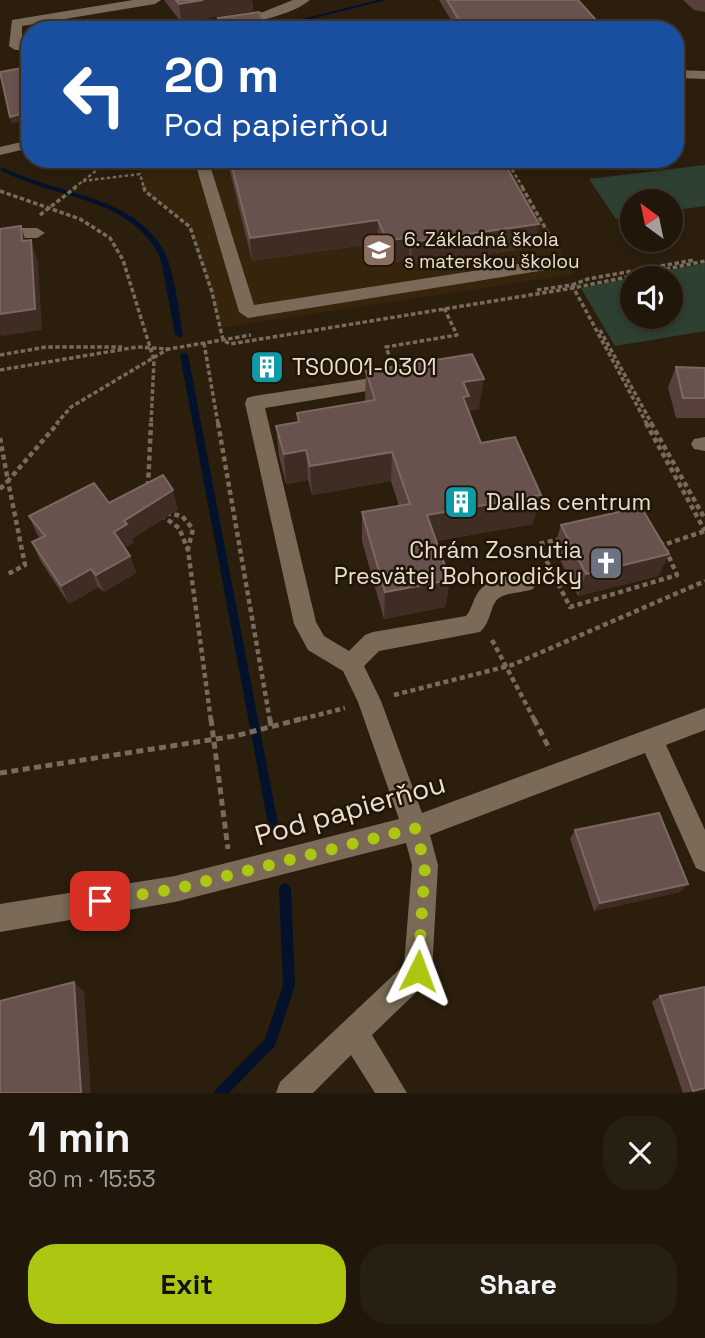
<!DOCTYPE html>
<meta charset="utf-8">
<style>
body{margin:0;font-family:"Space Grotesk",sans-serif;background:#281f13;color:#f1f3f6;height:100vh;display:flex;flex-direction:column;font-size:26px;white-space:nowrap}
*{box-sizing:border-box;margin:0}
p{font-size:23px;color:#a29f9c}
.icon{flex:none;width:38px;height:38px;fill:none;stroke:currentColor;stroke-width:2;stroke-linecap:round;stroke-linejoin:round}
.map{position:relative;height:1093px;overflow:hidden}
.panel{display:flex;flex-direction:column;background:#20160a;flex:1}
.panel>*{flex:none}
.top-card{position:absolute;left:21px;top:21px;width:663px;height:147px;border-radius:28px;box-shadow:0 4px 10px #0003,0 0 0 2px #3d352b;background:#1a4fa0;color:#fff;overflow:hidden}
.needle{width:46px;rotate:327deg}
.fabs{position:absolute;left:620px;top:189px;display:grid;gap:14px}
.fabs a{display:grid;place-items:center;width:63px;height:63px;border-radius:50%;background:#20160a;box-shadow:0 4px 10px #0003,0 0 0 2px #3d352b;font-size:35px}
.pin{position:absolute;display:grid;place-items:center;width:60px;height:60px;color:#fff;margin:-30px;border-radius:14px;box-shadow:0 4px 10px #0006}
.me{position:absolute;width:77px;margin:-38px;rotate:3deg;stroke-linejoin:round;filter:drop-shadow(0 0 5px #0008)}
.turn{display:flex;align-items:center;gap:24px;height:147px;padding:0 28px;font-size:32px}
.turn .icon{width:91px;height:91px;stroke-width:2.5}
.turn b{display:block;font-size:49px;line-height:60px}
.round{display:grid;place-items:center;flex:none;width:74px;height:74px;border-radius:28px;background:#281f13}
.headline{display:flex;align-items:center;justify-content:space-between;height:119px;padding:0 28px}
h1{font-size:42px;font-weight:700;line-height:52px}
.button{display:flex;gap:14px;margin-top:auto;padding:14px 28px}
.button a{flex:1;height:80px;border-radius:28px;background:#acc611;color:#111;font-size:28px;font-weight:700;line-height:80px;text-align:center}
.button a+a{background:#281f13;color:#f1f3f6}
.map>svg:first-child{display:block}
.built{fill:#36240c}
.green{fill:#2d4031;fill-rule:evenodd}
.lines{fill:none;stroke-linecap:round;stroke-linejoin:round}
.stream{fill:#03122a;fill-rule:evenodd}
.path-far3{stroke:#766b5c;stroke-width:2.5;stroke-dasharray:3.5 2.5;stroke-linecap:butt}
.path-far2{stroke:#766b5c;stroke-width:3.5;stroke-dasharray:4.5 2.5;stroke-linecap:butt}
.path-far1{stroke:#766b5c;stroke-width:4.5;stroke-dasharray:5 3.5;stroke-linecap:butt}
.path{stroke:#766b5c;stroke-width:5;stroke-dasharray:7 4.5;stroke-linecap:butt}
.minor{fill:#7b6a57;fill-rule:evenodd}
.wall{fill:#58413c}
.shaded-wall{fill:#3f2c23}
.building{fill:#68524d;stroke:#7c6862;stroke-width:2}
.route{stroke:#acc611;stroke-width:12;stroke-dasharray:0 21.6}
.labels{text-anchor:middle;dominant-baseline:central;stroke-width:5;stroke-linejoin:round;paint-order:stroke}
.far-poi-label{font-size:19px;fill:#e9dfd5;stroke:#211505;text-anchor:start}
.poi-label{font-size:23px;fill:#e9dfd5;stroke:#211505;text-anchor:start}
.near-street-label{font-size:28px;fill:#e9dfd5;stroke:#211505}
</style>
<div class="map">
<svg width="705" height="1093" viewBox="0 0 705 1093">
<rect width="100%" height="100%" fill="#2b1e0d"/>
<path class="built" d="M136,159H506L575,274L220,328L190,227L145,191Z"/>
<g class="green">
<path d="M705,165V206L670,211V201H632V217L616,219L589,179Z"/>
<path d="M705,263V331L615,346L581,288ZM632,278H670V317H632Z"/>
</g>
<g class="lines">
<g class="stream">
<path d="M378,0H387L267,30H258Z"/>
<path d="M3,168C18,174 33,180 49,185C92,198 145,210 166,255C176,280 178,309 183,335L182,337H179L175,335L162,264C145,213 88,201 42,187C28,182 14,177 1,171L0,170Z"/>
<path d="M184,352L188,355L279,829L278,833L274,834L270,833L269,829L180,355Z"/>
<path d="M285,883L289,885L291,889L295,985L276,1043L274,1047L229,1093H214L216,1089L265,1039L283,985L279,889L281,885Z"/>
</g>
<g class="path-far3">
<path d="M506,159L523,188"/>
<path d="M83,181L140,174L144,188"/>
<path d="M74,188L111,159"/>
</g>
<g class="path-far2">
<path d="M144,187L145,191L190,227L212,292L223,340L230,344L573,288L705,261"/>
<path d="M522,187L555,245"/>
<path d="M0,191L80,219L110,238L123,260L154,360L151,424"/>
<path d="M40,215L76,187"/>
<path d="M572,285L588,279L694,260"/>
<path d="M537,290L572,285L647,424"/>
<path d="M600,330L652,424"/>
<path d="M204,343L218,424"/>
<path d="M0,355L46,347H122"/>
<path d="M391,361L386,347L457,335L444,308"/>
<path d="M0,370L137,347L169,349L251,335"/>
<path d="M56,424L71,407L168,349"/>
</g>
<g class="path-far1">
<path d="M218,423L270,721"/>
<path d="M646,423L705,531"/>
<path d="M651,423L705,519"/>
<path d="M0,438L8,481L58,423"/>
<path d="M148,486L151,423"/>
<path d="M0,489L8,481L25,565L6,575"/>
<path d="M166,513L182,516L193,529L188,549"/>
<path d="M161,515L179,528L188,550L211,721"/>
<path d="M561,539L538,544L570,607L677,575L666,550"/>
<path d="M660,542L663,545L705,531"/>
<path d="M492,640L535,721"/>
<path d="M394,695L512,665L705,581"/>
<path d="M294,721L345,708"/>
</g>
<g class="path">
<path d="M211,719L228,849"/>
<path d="M270,719L271,727"/>
<path d="M534,719L550,750"/>
<path d="M0,773L235,736L301,719"/>
</g>
<g class="minor">
<path d="M133,0H161L155,4L22,26V42H30V50H15L9,46L12,20Z"/>
<path d="M293,0H310C283,23 206,30 170,30L176,26L263,12Z"/>
<path d="M676,70L705,71V79L676,78Z"/>
<path d="M30,140V148L0,155V147Z"/>
<path d="M194,159H208L254,305L564,257L572,262L564,267L248,318L239,312Z"/>
<path d="M0,228H37L45,233L37,238H0Z"/>
<path d="M391,375L397,376L400,381L397,386L265,408L316,622L324,636L349,651L365,635L373,632L466,616C472,609 473,599 479,591C488,578 518,572 533,577L536,583L533,589C523,593 508,592 499,598C490,604 492,621 480,632L379,651L364,666L381,701L422,813L705,708V730L666,745L705,830V872L696,868L645,753L430,835L438,865L432,971L428,981L372,1035L407,1093H375L351,1055L313,1093H276L280,1082L404,965L412,865L406,843L175,902L0,932V904L175,876L399,819L358,702L343,671L308,650L294,624L245,403L247,398L254,396Z"/>
<path d="M705,437V451L694,449L691,444L694,439Z"/>
</g>
</g>
<g class="wall">
<path d="M164,0H252L253,11L181,22Z"/>
<path d="M439,0H578L605,30H457Z"/>
<path d="M683,0H705V12L694,10Z"/>
<path d="M218,18L268,30H219Z"/>
<path d="M227,159H502L535,247L411,265L409,260L386,263L378,243L252,261Z"/>
<path d="M676,367L705,368V418H676L668,387Z"/>
<path d="M366,371L479,409L469,411L481,443L533,524L436,541L450,580L445,607L384,619L362,541V512L399,506L391,481L312,495L308,480L286,484L279,456L276,426L298,422L297,413L365,402Z"/>
<path d="M109,503L178,509L132,539L133,543L124,548L130,556L136,573L104,592L98,587L69,604L40,560L32,542L40,538L37,534L29,516Z"/>
<path d="M561,525L669,554L658,576L578,596L554,548Z"/>
<path d="M575,830L688,884L680,892L594,911L570,839Z"/>
<path d="M705,987V1089L683,1093L652,1002L660,996Z"/>
</g>
<g class="shaded-wall">
<path d="M203,0H252L253,11L181,22L179,4Z"/>
<path d="M30,111V119L12,124L10,117Z"/>
<path d="M378,220V243L252,261L250,238Z"/>
<path d="M539,224L535,247L411,265L412,242Z"/>
<path d="M21,226L28,248L22,241Z"/>
<path d="M410,237L409,260L386,263L387,241Z"/>
<path d="M31,240L38,262L42,330L1,336L0,333V314Z"/>
<path d="M484,379L479,409L466,412L464,426L463,382Z"/>
<path d="M306,450L308,480L286,484L284,454Z"/>
<path d="M392,452L391,481L312,495L310,466Z"/>
<path d="M173,490L178,509L132,539L133,543L120,550L114,532L124,521Z"/>
<path d="M541,495L533,524L424,543L427,515Z"/>
<path d="M669,554L658,576L578,596L586,574Z"/>
<path d="M130,556L136,573L104,592L96,575Z"/>
<path d="M91,569L98,587L69,604L61,586Z"/>
<path d="M450,580L445,607L384,619L385,592Z"/>
<path d="M688,884L680,892L594,911L600,903Z"/>
<path d="M74,982L84,991L91,1093H81Z"/>
</g>
<g class="building">
<path d="M176,0H203L179,4Z"/>
<path d="M447,0H578L605,30H465Z"/>
<path d="M259,12L268,30H224L218,18Z"/>
<path d="M313,25L316,30H275Z"/>
<path d="M28,67L30,72V111L10,117L0,72Z"/>
<path d="M230,159H502L539,224L412,242L410,237L387,241L378,220L250,238Z"/>
<path d="M21,226L22,241L31,240L35,309L0,314V229Z"/>
<path d="M472,354L484,379L463,382L469,396L463,397L481,443L515,437L541,495L427,515L450,580L385,592L362,512L410,504L392,452L310,466L306,450L284,454L276,426L299,422L297,413L375,400L366,371Z"/>
<path d="M676,367L705,368V398H683Z"/>
<path d="M163,475L173,490L124,521L127,524L114,532L130,556L96,575L91,569L61,586L32,542L45,536L29,516L94,483L109,503Z"/>
<path d="M641,507L669,554L586,574L561,525Z"/>
<path d="M659,813L688,884L600,903L575,830Z"/>
<path d="M74,982L81,1093H0V1001Z"/>
<path d="M705,987V1088L693,1091L660,996Z"/>
</g>
<g class="lines">
<path class="route" d="M100,901L175,889L415,828L425,865L418,971"/>
</g>
<defs>
<g id="school-square" transform="scale(1.75)"><rect x="-9" y="-9" width="18" height="18" rx="4" fill="#8d6e63" stroke="#211505"/><path d="M0-5L7-2L0 1L-7-2ZM-4 1L0 2.5L4 1V4Q0 6-4 4Z" fill="#fff"/></g>
<g id="building-square" transform="scale(1.75)"><rect x="-9" y="-9" width="18" height="18" rx="4" fill="#0f9aa8" stroke="#211505"/><path d="M-4-6H4V6H1V3H-1V6H-4ZM-2.5-4.3h1.7v1.8h-1.7ZM.8-4.3h1.7v1.8H.8ZM-2.5-1h1.7V.8h-1.7ZM.8-1h1.7V.8H.8Z" fill="#fff"/></g>
<g id="church-square" transform="scale(1.75)"><rect x="-9" y="-9" width="18" height="18" rx="4" fill="#6b7280" stroke="#211505"/><path d="M-1.2-6h2.4v3.5h3.3v2.4h-3.3V6h-2.4V-.1h-3.3v-2.4h3.3Z" fill="#fff"/></g>
</defs>
<g fill-rule="evenodd">
<use href="#school-square" x="379" y="250"/>
<use href="#building-square" x="267" y="367"/>
<use href="#building-square" x="461" y="502"/>
<use href="#church-square" x="606" y="563"/>
</g>
<g class="labels">
<g class="far-poi-label">
<text x="404" y="239">6. Základná škola<tspan x="404" dy="22">s materskou školou</tspan></text>
</g>
<g class="poi-label">
<text x="292" y="367">TS0001-0301</text>
<text x="486" y="502">Dallas centrum</text>
<text x="582" y="550" text-anchor="end">Chrám Zosnutia<tspan x="582" dy="26">Presvätej Bohorodičky</tspan></text>
</g>
<g class="near-street-label">
<text transform="translate(350 809) rotate(-16)">Pod papierňou</text>
</g>
</g>
</svg>
<div class="fabs">
<a><svg class="needle" viewBox="-14 -14 28 28"><path d="M0-13l5 13h-10z" fill="#e53935"/><path d="M0 13l5-13h-10z" fill="#a29f9c"/></svg></a>
<a><svg class="icon" aria-label="sound" viewBox="0 0 24 24"><path d="M4 9h4l5-4v14l-5-4H4zM17 9q2 3 0 6"/></svg></a>
</div>
<div class="pin" style="left:100px;top:901px;background:#d93025"><svg class="icon" aria-label="arrive" viewBox="0 0 24 24"><path d="M6 21V4h12l-3 4 3 4H6"/></svg></div>
<svg class="me" style="left:418px;top:971px" viewBox="-20 -20 40 40"><path d="M0-17L14 15 0 8-14 15z" fill="#acc611" stroke="#fff" stroke-width="4"/></svg>
<div class="top-card">
<div class="turn"><svg class="icon" aria-label="left" viewBox="0 0 24 24"><path d="M17 20v-9H6M10 6l-5 5 5 5"/></svg><div><b>20 m</b>Pod papierňou</div></div>
</div>
</div>
<section class="panel">
<div class="headline"><div><h1>1 min</h1><p>80 m · 15:53</p></div><a class="round"><svg class="icon" aria-label="close" viewBox="0 0 24 24"><path d="M6 6l12 12M18 6L6 18"/></svg></a></div>
<div class="button"><a>Exit</a><a>Share</a></div>
</section>
